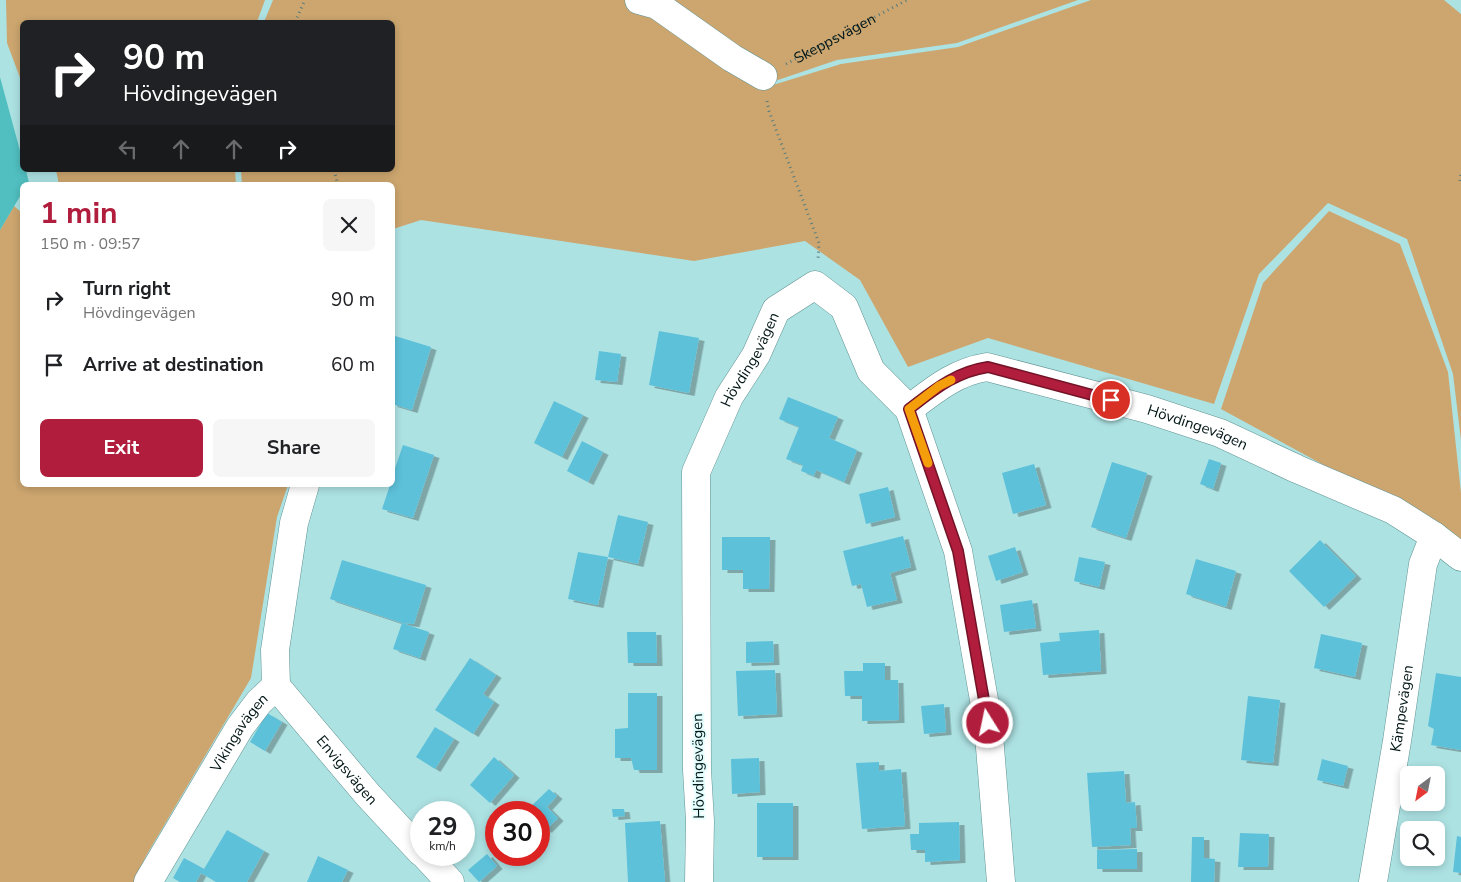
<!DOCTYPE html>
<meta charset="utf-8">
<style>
body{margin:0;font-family:"Nunito Sans",sans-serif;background:#f6f6f6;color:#202124;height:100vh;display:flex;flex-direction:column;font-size:19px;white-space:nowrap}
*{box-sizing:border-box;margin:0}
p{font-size:16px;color:#757577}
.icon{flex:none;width:28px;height:28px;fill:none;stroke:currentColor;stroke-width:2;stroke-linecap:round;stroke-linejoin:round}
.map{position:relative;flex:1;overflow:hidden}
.sheet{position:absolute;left:20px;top:182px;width:375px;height:305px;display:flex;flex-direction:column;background:#fff;border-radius:8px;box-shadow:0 2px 8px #0003}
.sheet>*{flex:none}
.hud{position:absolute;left:20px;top:20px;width:375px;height:152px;border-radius:8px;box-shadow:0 2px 8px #0003;background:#202124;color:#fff;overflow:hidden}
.needle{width:32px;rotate:212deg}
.controls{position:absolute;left:1400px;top:766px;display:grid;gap:10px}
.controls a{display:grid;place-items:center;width:45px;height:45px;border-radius:8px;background:#fff;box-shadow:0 2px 8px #0003;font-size:25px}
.speed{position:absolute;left:410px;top:801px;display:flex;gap:10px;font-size:25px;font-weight:700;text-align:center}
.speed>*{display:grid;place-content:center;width:65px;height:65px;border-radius:50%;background:#fff;box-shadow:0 2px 8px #0003;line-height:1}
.speed small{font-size:12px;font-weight:400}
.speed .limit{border:8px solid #d22;background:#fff;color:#111}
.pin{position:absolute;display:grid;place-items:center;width:42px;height:42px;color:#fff;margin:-21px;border:2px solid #fff;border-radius:50%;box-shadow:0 1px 5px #0007}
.me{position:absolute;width:55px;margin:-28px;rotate:350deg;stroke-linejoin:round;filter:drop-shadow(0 0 4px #0008)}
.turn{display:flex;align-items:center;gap:18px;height:105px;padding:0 20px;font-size:22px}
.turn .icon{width:65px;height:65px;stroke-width:2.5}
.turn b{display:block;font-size:35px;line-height:42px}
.lanes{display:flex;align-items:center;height:48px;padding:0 20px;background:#0003;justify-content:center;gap:25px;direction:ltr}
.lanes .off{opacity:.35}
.round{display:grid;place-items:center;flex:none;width:52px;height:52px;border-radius:8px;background:#f6f6f6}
.head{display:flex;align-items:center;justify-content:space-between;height:85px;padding:0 20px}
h1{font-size:30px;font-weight:700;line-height:38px;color:#b11d3c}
.button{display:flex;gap:10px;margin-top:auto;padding:10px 20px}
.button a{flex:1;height:58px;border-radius:8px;background:#b11d3c;color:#fff;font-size:20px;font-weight:700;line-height:58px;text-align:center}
.button a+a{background:#f6f6f6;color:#202124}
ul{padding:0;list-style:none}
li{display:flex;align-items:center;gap:15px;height:65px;padding:0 20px}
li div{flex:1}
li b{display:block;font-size:19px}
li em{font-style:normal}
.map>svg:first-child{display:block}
.green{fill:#cda66f}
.water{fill:#51bfc0}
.building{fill:#5dc1da;filter:url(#shadow)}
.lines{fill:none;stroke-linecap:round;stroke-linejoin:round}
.minor-casing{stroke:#609393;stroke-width:29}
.path{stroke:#587c7d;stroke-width:3;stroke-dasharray:1 4;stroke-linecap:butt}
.minor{stroke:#fff;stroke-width:28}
.route-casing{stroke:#731327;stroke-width:12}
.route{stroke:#b11d3c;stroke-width:9}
.slow{stroke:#f59e0b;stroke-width:9}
.labels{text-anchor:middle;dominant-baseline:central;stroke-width:4;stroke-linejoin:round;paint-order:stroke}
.street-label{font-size:15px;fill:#021516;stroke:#e4fefe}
</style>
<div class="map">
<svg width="1461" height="882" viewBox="0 0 1461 882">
<defs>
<filter id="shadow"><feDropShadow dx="5.5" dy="3" stdDeviation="0" flood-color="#0004"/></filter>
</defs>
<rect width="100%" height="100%" fill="#ade2e3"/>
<g class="green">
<path d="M6,0H265L257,22H22V83L7,43Z"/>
<path d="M273,0H648L729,67L773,85L841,64L958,47L1091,0H1444L1461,14V440L1453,374L1407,239L1328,203L1259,274L1214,404L988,338L908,367L860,280L805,241L694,261L421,220L393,229L392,185H242L241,170H392V22H264Z"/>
<path d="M667,0H1078L957,43L837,60L775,81Z"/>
<path d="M56,170H235L236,185H59Z"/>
<path d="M14,206L22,213V485H288L277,517L251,678L146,856L134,882H0V230Z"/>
<path d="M1329,211L1400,244L1448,372L1461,493V540L1221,409L1263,283Z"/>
</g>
<path class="water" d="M0,77L22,158V170H26L29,183L27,185H22V193L0,230Z"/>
<g class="building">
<path d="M659,331L699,338L689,393L649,385Z"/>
<path d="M392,335L431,347L412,410L392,404Z"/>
<path d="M599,351L621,354L617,382L595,380Z"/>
<path d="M788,397L838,417L829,438L857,450L844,482L816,470L814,476L801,471L803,465L786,459L799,427L779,419Z"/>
<path d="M554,401L583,415L562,457L534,443Z"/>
<path d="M582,441L603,452L588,482L567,471Z"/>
<path d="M403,445L434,455L413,518L382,509L390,485H392V477Z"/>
<path d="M1209,459L1221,463L1213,489L1200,484Z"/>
<path d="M1112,462L1147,473L1126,538L1091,527Z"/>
<path d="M1034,464L1046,505L1013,514L1002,473Z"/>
<path d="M888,487L895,517L866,524L859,494Z"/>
<path d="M618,515L648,522L638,564L608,557L598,605L568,599L578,552L608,557Z"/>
<path d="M903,536L911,567L890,573L897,600L867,607L861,584L852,586L843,551Z"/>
<path d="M722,537H770L769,589H743V570H722Z"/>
<path d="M1320,540L1356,576L1324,607L1289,571Z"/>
<path d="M1015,547L1023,572L996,581L988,556Z"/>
<path d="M1079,557L1105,562L1099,587L1074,581Z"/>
<path d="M1196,559L1236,571L1226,607L1186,594Z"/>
<path d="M342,560L426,585L414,624L402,623L330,599Z"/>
<path d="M1032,600L1036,628L1004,632L1000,605Z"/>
<path d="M402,623L429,632L420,658L393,649Z"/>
<path d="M1099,630L1101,671L1043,675L1040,643L1060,641L1059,633Z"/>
<path d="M627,632H656L657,663H628Z"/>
<path d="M1321,634L1362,643L1355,677L1314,668Z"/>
<path d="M773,641L774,662L746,663V642Z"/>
<path d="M470,658L496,675L483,694L494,702L473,734L435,710Z"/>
<path d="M863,663H885V680H898L899,720L862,721V696H845L844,671H863Z"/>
<path d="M775,670L777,714L738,716L736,671Z"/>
<path d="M1436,673L1461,677V750L1431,745L1434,729L1428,726Z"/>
<path d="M628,693H657V770H634L631,758H615V729L628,728Z"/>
<path d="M1248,696L1280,700L1273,763L1241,760Z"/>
<path d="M944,704L946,732L924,734L921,706Z"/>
<path d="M267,713L282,722L265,751L250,742Z"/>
<path d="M435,727L454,739L435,769L416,757Z"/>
<path d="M494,757L514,775L490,803L470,785Z"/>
<path d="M759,758L760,792L732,794L731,759Z"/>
<path d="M1322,759L1348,766L1343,786L1317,780Z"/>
<path d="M879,762V771L901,769L905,826L862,829L856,763Z"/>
<path d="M1124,771L1126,803L1135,802L1137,828H1130L1131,845L1092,847L1087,773Z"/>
<path d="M549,789L557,796L547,807L558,818L546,830L539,823V812H525Z"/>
<rect x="757" y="803" width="36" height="54"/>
<path d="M612,809H624L625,816L613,817Z"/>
<path d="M660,821L665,882H628L625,823Z"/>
<path d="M959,822L960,860L925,862V850H911L910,834H919V823Z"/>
<path d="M227,830L264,851L247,882H216L201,873L196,882H180L173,878L184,858L204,869Z"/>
<path d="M1240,833L1269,834L1268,867H1238Z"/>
<path d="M1457,836L1461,837V873L1453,872Z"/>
<path d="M1192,837H1204V858L1215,859L1214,882H1191Z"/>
<path d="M1137,849V869H1097V850Z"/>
<path d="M487,854L497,866L479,882L468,870Z"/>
<path d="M318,856L348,870L342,882H307Z"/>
</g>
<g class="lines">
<g class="minor-casing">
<g id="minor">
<path d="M639,0L657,5L732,58L763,76"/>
<path d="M909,409L958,551L988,723L1001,882"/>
<path id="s2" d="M276,686L368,795L421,852"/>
<path d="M425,855L450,882"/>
<path id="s3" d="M148,882L240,727L259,702L276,686L275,650L294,523L305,485"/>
<path id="s4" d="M699,882L700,821L697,770L696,472L729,397L756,355L776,310L815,285L844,307L871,371L909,409C934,390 955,372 987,367L1147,409L1220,433L1297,469L1393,510L1434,536L1461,557"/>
<path id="s5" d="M1373,882L1397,741L1423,564L1434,536"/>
</g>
</g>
<g class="path">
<path d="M295,22L305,0"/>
<path id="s1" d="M786,64L907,0"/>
<path d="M767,101L769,111L819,243L818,260"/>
<path d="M334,170L338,185"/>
<path d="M1460,181L1461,172"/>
</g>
<use href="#minor" class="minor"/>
</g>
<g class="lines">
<g class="route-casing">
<path id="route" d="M988,723L958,551L909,409C934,390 955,372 988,367L1111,400"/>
</g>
<use href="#route" class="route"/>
<path class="slow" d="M928,463L909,409L939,386L951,380"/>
</g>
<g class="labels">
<g class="street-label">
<text stroke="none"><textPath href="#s1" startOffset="55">Skeppsvägen</textPath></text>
<text stroke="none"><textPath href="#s4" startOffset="535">Hövdingevägen</textPath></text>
<text stroke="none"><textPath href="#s4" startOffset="1106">Hövdingevägen</textPath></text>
<text stroke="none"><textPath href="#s5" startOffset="176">Kämpevägen</textPath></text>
<text stroke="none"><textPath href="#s3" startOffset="175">Vikingavägen</textPath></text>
<text transform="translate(698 766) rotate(-91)">Hövdingevägen</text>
<text stroke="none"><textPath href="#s2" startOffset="110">Envigsvägen</textPath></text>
</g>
</g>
</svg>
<div class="controls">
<a><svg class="needle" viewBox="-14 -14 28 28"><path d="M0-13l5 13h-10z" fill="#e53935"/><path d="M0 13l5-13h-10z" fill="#757577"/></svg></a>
<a><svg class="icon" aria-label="search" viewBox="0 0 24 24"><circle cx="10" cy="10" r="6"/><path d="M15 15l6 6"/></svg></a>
</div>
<div class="speed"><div>29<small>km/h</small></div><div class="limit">30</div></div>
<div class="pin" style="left:1111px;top:400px;background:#d93025"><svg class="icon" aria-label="arrive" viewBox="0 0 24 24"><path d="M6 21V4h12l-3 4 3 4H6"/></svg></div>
<svg class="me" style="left:988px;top:723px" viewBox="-20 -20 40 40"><circle r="17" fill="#b11d3c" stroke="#fff" stroke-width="3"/><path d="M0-11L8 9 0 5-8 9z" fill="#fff"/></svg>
<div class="hud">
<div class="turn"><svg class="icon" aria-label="right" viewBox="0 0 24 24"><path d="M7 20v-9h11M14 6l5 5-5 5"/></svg><div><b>90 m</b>Hövdingevägen</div></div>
<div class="lanes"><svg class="icon off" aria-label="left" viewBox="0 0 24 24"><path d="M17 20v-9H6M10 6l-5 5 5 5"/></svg><svg class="icon off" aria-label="ahead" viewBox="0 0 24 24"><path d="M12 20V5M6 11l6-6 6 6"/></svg><svg class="icon off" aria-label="ahead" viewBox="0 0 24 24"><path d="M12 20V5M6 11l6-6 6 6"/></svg><svg class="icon" aria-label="right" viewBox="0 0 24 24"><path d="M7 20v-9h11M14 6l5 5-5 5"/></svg></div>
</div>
<section class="sheet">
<div class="head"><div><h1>1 min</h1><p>150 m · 09:57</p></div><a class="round"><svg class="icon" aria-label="close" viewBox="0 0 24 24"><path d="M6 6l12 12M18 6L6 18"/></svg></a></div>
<ul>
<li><svg class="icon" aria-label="right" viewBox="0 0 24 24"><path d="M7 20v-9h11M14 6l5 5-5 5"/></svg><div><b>Turn right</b><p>Hövdingevägen</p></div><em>90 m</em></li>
<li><svg class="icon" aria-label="arrive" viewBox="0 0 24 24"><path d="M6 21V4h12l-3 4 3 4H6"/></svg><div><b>Arrive at destination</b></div><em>60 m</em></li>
</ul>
<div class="button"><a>Exit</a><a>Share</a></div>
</section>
</div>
